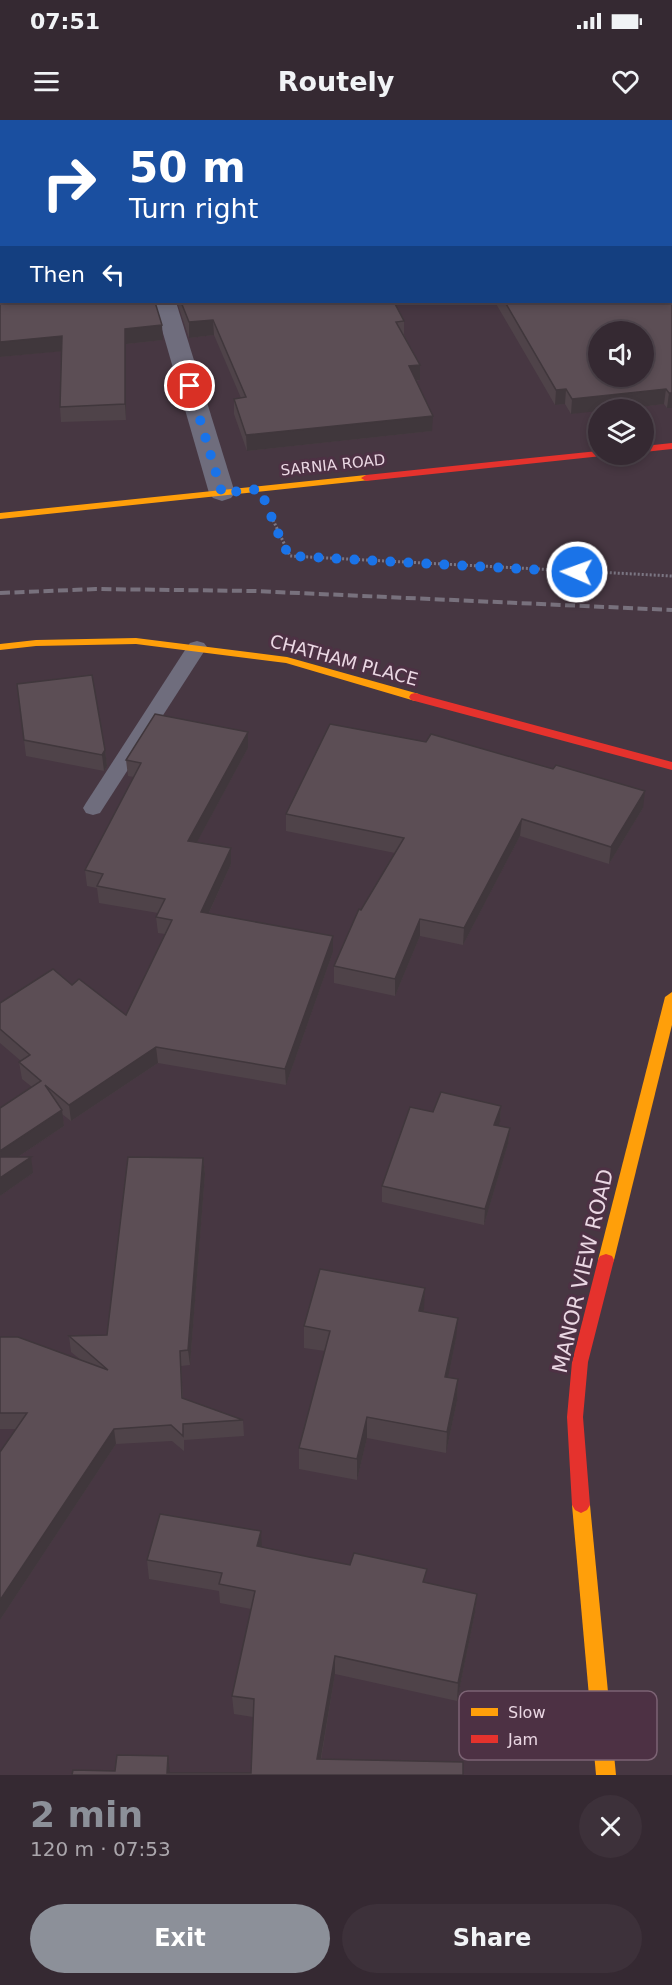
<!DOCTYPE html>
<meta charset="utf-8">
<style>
body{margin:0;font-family:"DejaVu Sans",sans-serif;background:#3d313a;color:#f1f3f6;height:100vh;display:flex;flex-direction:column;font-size:22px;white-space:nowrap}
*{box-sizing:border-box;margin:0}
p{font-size:20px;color:#aaa6ac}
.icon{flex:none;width:33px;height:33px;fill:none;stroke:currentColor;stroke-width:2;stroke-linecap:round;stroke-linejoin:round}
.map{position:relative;height:1655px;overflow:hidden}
.side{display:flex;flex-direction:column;background:#352932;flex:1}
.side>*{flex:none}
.banner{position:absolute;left:0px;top:0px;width:672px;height:183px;box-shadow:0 3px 9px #0003,0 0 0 2px #4f454d;background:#1a4fa0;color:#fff;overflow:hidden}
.fabs{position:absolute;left:588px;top:201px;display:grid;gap:12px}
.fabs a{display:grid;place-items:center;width:66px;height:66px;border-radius:50%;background:#352932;box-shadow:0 3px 9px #0003,0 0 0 2px #4f454d;font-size:30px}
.pin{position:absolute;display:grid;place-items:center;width:51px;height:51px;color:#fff;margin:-26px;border:3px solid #fff;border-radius:50%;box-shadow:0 2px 6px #0007}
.me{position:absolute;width:66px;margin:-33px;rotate:272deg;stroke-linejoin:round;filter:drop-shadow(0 0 4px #0008)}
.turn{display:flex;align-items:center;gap:21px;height:126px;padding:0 30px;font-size:27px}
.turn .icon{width:78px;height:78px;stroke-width:2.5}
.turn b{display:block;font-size:42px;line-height:51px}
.then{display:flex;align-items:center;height:57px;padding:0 30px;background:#0003;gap:12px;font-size:22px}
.round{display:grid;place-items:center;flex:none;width:63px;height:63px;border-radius:32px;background:#3d313a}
.head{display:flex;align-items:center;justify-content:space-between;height:102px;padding:0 30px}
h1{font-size:36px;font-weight:800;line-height:45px;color:#8c9099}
.primary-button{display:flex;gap:12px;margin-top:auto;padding:12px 30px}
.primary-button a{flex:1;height:69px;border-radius:36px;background:#8c9099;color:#fff;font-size:24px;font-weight:800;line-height:69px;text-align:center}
.primary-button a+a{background:#3d313a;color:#f1f3f6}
.status{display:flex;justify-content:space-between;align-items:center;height:42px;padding:0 30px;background:#352932;direction:ltr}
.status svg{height:16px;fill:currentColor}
header{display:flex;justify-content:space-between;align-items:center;height:78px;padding:0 30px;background:#352932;font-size:27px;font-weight:800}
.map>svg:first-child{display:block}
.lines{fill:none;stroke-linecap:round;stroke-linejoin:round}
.path{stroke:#7b7683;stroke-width:3;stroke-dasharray:2 2;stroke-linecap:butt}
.lane{fill:#6f6d7d;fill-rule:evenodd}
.street{fill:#6f6d7d;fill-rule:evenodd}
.slow{fill:#ff9f0a;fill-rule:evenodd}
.jam{fill:#e5322d;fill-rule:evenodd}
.rail{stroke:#78717d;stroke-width:4;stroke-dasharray:10 4.5;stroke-linecap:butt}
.wall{fill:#4f4349}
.shaded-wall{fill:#40373c}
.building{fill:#5c4e55;stroke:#40373c;stroke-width:1.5;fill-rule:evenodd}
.route{stroke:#1a73e8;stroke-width:10;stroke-dasharray:0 18}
.labels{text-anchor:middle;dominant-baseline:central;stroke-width:6;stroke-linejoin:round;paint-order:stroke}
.far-street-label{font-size:15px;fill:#ead7e3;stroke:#4d3144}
.street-label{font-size:18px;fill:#ead7e3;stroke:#4d3144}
.near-street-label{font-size:21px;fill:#ead7e3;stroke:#4d3144}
.key{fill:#4d3144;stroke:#7c6374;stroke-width:1.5}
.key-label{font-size:16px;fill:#ead7e3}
</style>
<div class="status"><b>07:51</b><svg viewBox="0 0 49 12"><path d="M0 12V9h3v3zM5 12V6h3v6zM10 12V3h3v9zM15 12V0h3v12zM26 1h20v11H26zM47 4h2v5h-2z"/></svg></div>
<header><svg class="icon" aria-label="menu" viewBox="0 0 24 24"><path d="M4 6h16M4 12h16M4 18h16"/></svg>Routely<svg class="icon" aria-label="heart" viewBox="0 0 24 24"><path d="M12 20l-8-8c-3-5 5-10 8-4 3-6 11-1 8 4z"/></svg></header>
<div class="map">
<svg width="672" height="1655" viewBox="0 0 672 1655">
<rect width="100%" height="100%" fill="#473742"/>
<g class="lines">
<path class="path" d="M273,400L290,436L672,456"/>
<path class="lane" d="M197,521L204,523L207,527L100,693L93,695L86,693L83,688L86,683L187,527L190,523Z"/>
<g class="street">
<path d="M126,0H161L125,2Z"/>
<rect x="670" y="46" width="2" height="12"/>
<rect x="0" y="103" width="2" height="12"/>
<path d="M154,182H176L235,373L231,378L222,381L213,378L209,373Z"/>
</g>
<g class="slow">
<path d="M366,355L370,356V360L0,399V393Z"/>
<path d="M136,518L287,537L419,574L421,577L415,581L286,543L136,524L36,526L0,530V524L36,520Z"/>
<path d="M672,872V905L614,1140L612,1144L606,1146L600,1144L598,1140L665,877Z"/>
<path d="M581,1377L587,1380L590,1385L616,1655H596L572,1385L575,1380Z"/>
</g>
<g class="jam">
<path d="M672,323V329L644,332V326Z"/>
<path d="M598,331V334H603L602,336L366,361L361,358L366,355Z"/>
<path d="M415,573L672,642V650L411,580L409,577L411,574Z"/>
<path d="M606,1134L612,1136L614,1140L588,1242L583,1297L590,1385L587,1390L581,1393L575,1390L572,1385L567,1297L572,1242L598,1140L600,1136Z"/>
</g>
<path class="rail" d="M0,473L96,469L254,471L672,490"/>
</g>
<g class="wall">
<path d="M2,8V75H0V9Z"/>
<path d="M672,104V288H667L664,284L616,290H598L571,294L565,284L555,285L495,182H670Z"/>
<path d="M0,141L163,220L126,224V300L61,302L60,287L61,231L0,237Z"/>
<path d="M177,182H419L395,184L404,201V215L420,245V260L416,261L432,311L247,331L234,294V279L241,278L214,215L189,218Z"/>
<path d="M17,564L105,630L107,646L104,651L26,636Z"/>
<path d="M248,612V628L197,722L231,728V744L209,793L333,832L286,965L158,943L71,1001L62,994L64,1006L18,1037L33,1053L0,1076L32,967L22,959L19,942L21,941L0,923V883L72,865L126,895L165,814L158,813L156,797L158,793L99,783L97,768L87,766L85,750L134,657L128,656L126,640Z"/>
<path d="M426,622L643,688L609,744L520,716L463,825L420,816L395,876L334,863V846L361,790L395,733L286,711V694Z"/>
<path d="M501,986L500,1002L498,1006L510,1008L508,1024L484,1105L382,1082V1066L433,992Z"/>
<path d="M203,1038L205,1054L190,1245L181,1246L183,1278L243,1300L244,1316L184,1320V1331L172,1321L116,1324L0,1500V1332L16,1309H0V1217L81,1240L71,1232L69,1216L107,1215Z"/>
<path d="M425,1168L423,1192L456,1219L448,1258L458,1259L457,1281L446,1333L367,1318L357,1360L299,1349V1328L325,1231L304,1228V1206Z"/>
<path d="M262,1427L477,1474L475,1493L457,1581L335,1554L321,1640L463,1655L170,1653H251L253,1597L234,1594L232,1576L251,1489L220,1483L219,1471L149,1459L147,1440Z"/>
</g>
<g class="shaded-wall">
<path d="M387,182H418L387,185Z"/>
<path d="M213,200L214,215L189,218V202Z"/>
<path d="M162,205L163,220L126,224V300L125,284V209Z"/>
<path d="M62,216L64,231L0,237V222Z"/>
<path d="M420,245V260L408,261L409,246Z"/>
<path d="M566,269L565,284L555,285L556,270Z"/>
<path d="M666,269L664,284L616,290H598V291L571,294L572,279Z"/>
<path d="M669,273H672V288H667Z"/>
<path d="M433,296L432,311L247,331L246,315Z"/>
<path d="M248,612V628L189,737L188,721Z"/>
<path d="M105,630L107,646L104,651L102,635Z"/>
<path d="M645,671L643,688L609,744L611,727Z"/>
<path d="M522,699L520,716L463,825L464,808Z"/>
<path d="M231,728V744L202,808L201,792Z"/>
<path d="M420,799V816L395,876V859Z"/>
<path d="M333,816V832L286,965L285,949Z"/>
<path d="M156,927L158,943L71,1001L69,985Z"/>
<path d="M501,986L500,1002L492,1021L494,1005Z"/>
<path d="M62,990L64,1006L0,1049V1031Z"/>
<path d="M510,1008L508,1024L484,1105L485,1089Z"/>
<path d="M31,1037L33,1053L0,1076V1058Z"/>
<path d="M203,1038L205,1054L190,1245L188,1230Z"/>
<path d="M425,1168L424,1189L418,1212L419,1191Z"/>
<path d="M458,1198L456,1219L444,1278L445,1257Z"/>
<path d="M458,1259L457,1281L446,1333L447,1312Z"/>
<path d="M367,1297V1318L357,1360V1339Z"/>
<path d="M114,1309L116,1324L0,1500V1480Z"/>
<path d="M261,1411L262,1430L257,1426Z"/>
<path d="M477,1474L475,1493L457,1581L458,1563Z"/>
<path d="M335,1536V1554L318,1655L317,1639Z"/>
<path d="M168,1636L170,1653L167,1655Z"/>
</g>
<g class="building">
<path d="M3,0H69L70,2H3Z"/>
<path d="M140,0H663L664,2H141Z"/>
<path d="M2,8V63H0V9Z"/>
<path d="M670,104H672V273H669L666,269L572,279L566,269L556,270L505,182H670ZM598,212H644V256H598Z"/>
<path d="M0,141H2V182H155L162,205L125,209V284L60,287L62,216L0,222Z"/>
<path d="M181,182H394L404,201L396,202L420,245L409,246L433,296L246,315L234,279L246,277L213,200L189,202Z"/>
<path d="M92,555L105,630L102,635L24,620L17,564Z"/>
<path d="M155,594L248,612L188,721L231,728L201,792L333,816L285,949L156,927L69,985L45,965L62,990L0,1031V988L41,961L19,942L30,935L0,909V883L53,849L72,865L79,859L126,895L172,800L156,797L165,779L97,766L103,754L85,750L141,643L126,640Z"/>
<path d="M330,604L426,622L431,614L553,649L556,645L645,671L611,727L522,699L464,808L420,799L395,859L334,846L359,789L361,790L404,718L286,694Z"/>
<path d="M441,972L501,986L494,1005L510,1008L485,1089L382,1066L410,987L433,992Z"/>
<path d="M0,1037H31L0,1058Z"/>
<path d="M128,1037L203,1038L188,1230L180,1231L182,1278L243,1300L183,1304V1316L171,1305L114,1309L0,1480V1332L27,1293H0V1217H18L108,1250L69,1216L107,1215Z"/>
<path d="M320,1149L425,1168L419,1191L458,1198L445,1257L458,1259L447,1312L367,1297L357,1339L299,1328L330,1211L304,1206Z"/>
<path d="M160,1394L261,1411L257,1426L309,1437L350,1445L354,1433L427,1449L423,1462L477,1474L458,1563L335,1536L317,1639L463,1642V1655H72L73,1650L115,1651L117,1635L168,1636L167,1653H251L254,1579L232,1576L255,1471L219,1464L222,1453L147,1440Z"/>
</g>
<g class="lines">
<path class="route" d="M190,266L222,373L260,369L283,425L290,436L577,452"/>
</g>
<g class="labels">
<g class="far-street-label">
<text transform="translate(333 345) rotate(-6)">SARNIA ROAD</text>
</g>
<g class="street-label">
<text transform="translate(344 540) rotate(15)">CHATHAM PLACE</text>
</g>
<g class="near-street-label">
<text transform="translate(583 1151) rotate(-77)">MANOR VIEW ROAD</text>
</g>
</g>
<rect x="459" y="1571" width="198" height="69" rx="9" class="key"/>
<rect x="471" y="1588" width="27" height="8" fill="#ff9f0a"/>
<rect x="471" y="1615" width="27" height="8" fill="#e5322d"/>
<g class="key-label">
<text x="508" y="1598">Slow</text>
<text x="508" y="1625">Jam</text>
</g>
</svg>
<div class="fabs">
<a><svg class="icon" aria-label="sound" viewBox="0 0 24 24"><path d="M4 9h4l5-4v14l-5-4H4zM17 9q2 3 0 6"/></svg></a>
<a><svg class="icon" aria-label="layers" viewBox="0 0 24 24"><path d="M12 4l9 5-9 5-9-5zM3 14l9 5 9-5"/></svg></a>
</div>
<div class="pin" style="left:190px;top:266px;background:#d93025"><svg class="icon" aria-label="arrive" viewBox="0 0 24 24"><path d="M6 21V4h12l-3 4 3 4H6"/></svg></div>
<svg class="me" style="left:577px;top:452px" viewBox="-20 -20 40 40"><circle r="17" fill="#1a73e8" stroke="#fff" stroke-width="3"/><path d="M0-11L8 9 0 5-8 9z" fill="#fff"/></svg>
<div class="banner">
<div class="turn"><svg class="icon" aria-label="right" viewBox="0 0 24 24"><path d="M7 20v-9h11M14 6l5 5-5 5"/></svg><div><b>50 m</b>Turn right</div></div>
<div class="then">Then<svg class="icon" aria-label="left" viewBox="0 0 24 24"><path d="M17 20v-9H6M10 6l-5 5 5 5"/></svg></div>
</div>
</div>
<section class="side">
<div class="head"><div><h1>2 min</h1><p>120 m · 07:53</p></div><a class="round"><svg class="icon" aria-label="close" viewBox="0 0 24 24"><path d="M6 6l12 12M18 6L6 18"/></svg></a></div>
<div class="primary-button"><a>Exit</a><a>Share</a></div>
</section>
